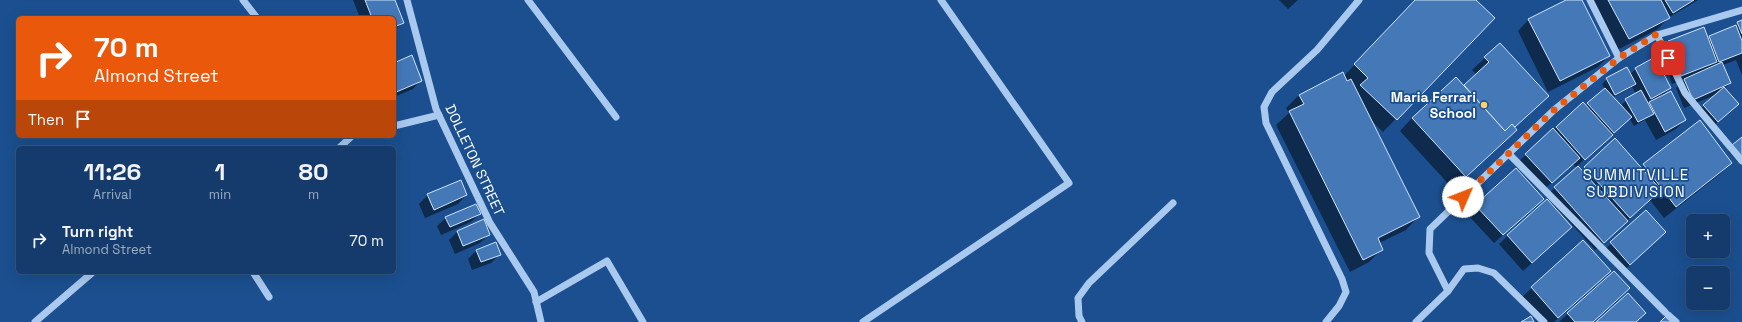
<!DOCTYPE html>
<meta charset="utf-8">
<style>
body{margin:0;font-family:"Space Grotesk",sans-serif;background:#1d4271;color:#f1f3f6;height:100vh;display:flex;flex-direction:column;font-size:15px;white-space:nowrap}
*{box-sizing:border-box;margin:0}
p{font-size:13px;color:#9dadc1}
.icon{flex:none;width:22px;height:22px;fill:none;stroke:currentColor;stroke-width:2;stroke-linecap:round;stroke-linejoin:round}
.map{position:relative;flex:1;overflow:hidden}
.drawer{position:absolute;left:16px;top:146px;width:380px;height:128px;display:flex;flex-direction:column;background:#143b6b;border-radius:6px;box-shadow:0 4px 16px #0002,0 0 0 1px #33557e}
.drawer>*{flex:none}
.guide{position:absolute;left:16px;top:16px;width:380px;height:122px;border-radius:6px;box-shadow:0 4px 16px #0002,0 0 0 1px #33557e;background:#ea580c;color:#fff;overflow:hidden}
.fabs{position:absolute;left:1686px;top:214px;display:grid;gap:8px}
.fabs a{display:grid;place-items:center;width:44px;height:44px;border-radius:6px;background:#143b6b;box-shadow:0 4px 16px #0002,0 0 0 1px #33557e;font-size:20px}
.pin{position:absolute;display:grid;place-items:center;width:34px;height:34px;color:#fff;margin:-17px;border-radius:8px;box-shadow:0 2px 6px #0006}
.me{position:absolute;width:44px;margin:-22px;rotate:46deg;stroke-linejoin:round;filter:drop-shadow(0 0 3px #0008)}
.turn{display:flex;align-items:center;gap:14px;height:84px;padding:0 12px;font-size:18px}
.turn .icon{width:52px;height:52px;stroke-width:2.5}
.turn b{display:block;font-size:28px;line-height:34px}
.then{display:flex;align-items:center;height:38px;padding:0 12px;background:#0003;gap:8px;font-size:15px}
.eta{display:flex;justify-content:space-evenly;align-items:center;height:68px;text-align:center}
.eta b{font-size:24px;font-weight:600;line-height:28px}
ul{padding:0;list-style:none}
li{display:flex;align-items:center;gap:12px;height:52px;padding:0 12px}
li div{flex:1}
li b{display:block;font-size:15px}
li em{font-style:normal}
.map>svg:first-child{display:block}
.shadow{fill:#0007;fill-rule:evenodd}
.building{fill:#4478b7;stroke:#cfe3fa}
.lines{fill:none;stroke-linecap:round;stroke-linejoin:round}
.minor{stroke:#a9c9ee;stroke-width:7}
.route{stroke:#ea580c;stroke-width:7;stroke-dasharray:0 12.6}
.poi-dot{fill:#ffd166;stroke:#1b4f8f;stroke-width:1.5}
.labels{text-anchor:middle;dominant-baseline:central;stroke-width:3.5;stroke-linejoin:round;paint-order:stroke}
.poi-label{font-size:14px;font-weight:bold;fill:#fff;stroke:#1b4f8f;text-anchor:end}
.street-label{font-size:14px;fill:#fff;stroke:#1b4f8f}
.neighbourhood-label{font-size:15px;letter-spacing:1px;fill:#fff;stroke:#1b4f8f}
</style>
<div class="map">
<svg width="1742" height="322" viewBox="0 0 1742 322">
<rect width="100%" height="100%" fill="#1b4f8f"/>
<g class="shadow">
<path d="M353,0H394L403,22L394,31V18H360Z"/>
<path d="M1279,0H1298L1288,9Z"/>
<path d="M1416,0H1474L1493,18L1383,132L1369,118L1418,217L1406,230L1379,243L1382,249L1369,262L1350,272L1276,125L1289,113L1286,108L1299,95L1343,73L1344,76Z"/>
<path d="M1568,0H1581L1609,56L1598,67L1548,92L1518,31L1529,19Z"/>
<path d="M1591,0H1698L1668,18L1658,29L1617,50Z"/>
<path d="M1742,22V75L1736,60L1723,65L1730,83L1724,89L1733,109L1713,126L1699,110L1717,94L1684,108L1676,88L1685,79L1672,84L1660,50L1668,42L1707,39L1733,28Z"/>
<path d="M1485,58L1547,96L1514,128L1503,143L1453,189L1400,131L1412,118L1464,87L1477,75L1472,70Z"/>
<path d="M394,64L421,80L413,89L394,97Z"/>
<path d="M1636,69L1670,88L1662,96L1685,120L1676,129L1656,140L1645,120L1634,126L1629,118L1577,166L1581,171L1615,140L1641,168L1699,122L1731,163L1720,174L1664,218L1650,200L1595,250L1546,196L1577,168L1573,164L1542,191L1517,163L1583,103L1586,106L1605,89L1602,84L1607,79L1630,74ZM1632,87L1636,94L1622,104L1625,110L1612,98Z"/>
<path d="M1742,138V159L1738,162L1728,151Z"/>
<path d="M428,195H466L458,204L425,218L419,204Z"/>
<path d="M1547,200L1562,236L1523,271L1499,244Z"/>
<path d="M1476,206L1534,207L1494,243L1467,214Z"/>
<path d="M1646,212L1656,241L1621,273L1602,252Z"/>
<path d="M480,214L471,222L441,235L437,226L446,218Z"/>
<path d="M457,232L489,235L480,243L455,254L449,240Z"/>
<path d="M1583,241L1598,282L1554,322H1541L1520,299Z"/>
<path d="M477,250L500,254L491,263L472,270L468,259Z"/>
<path d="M1614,272L1629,288L1620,297L1592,322H1559Z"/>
</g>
<g class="building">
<path d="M365,0H395L404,23L394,27V18H372Z"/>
<path d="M1415,0H1476L1495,18L1397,120L1360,85L1368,78L1354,64Z"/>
<path d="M1566,0H1582L1610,56L1560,81L1528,19Z"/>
<path d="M1608,0H1661L1670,18L1629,39Z"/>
<path d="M1665,0H1694L1673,13Z"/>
<path d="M1742,20V34L1737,22Z"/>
<path d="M1736,25L1742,41V53L1719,62L1709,36Z"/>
<path d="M1704,27L1717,62L1681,76L1668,41Z"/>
<path d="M1500,43L1549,96L1515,127L1512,124L1505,131L1464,85L1489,62L1484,57Z"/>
<path d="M412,55L422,81L394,93V63Z"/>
<path d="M1655,57L1671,88L1651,99L1635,68Z"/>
<path d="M1722,62L1731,83L1693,100L1684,79Z"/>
<path d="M1627,67L1636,84L1615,95L1606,78Z"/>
<path d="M1343,72L1347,81L1351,79L1420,217L1378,238L1383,250L1363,260L1289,111L1304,104L1299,95Z"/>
<path d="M1456,77L1505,131L1512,124L1517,130L1466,177L1412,118Z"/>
<path d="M1724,87L1739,104L1718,122L1703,105Z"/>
<path d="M1605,88L1632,117L1614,133L1587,103Z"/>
<path d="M1641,90L1654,114L1638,122L1625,99Z"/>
<path d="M1671,91L1686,120L1665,132L1649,102Z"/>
<path d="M1583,102L1613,135L1585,160L1556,127Z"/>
<path d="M1700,120L1732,163L1676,207L1643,164Z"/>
<path d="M1553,128L1580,158L1552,183L1525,154Z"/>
<path d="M1742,137V158L1732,145Z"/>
<path d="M1615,138L1661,190L1630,218L1584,167Z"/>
<path d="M1578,166L1628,221L1604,243L1554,187Z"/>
<path d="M1516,168L1544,199L1503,235L1475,205Z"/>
<path d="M461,180L467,195L434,210L427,194Z"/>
<path d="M1547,199L1572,227L1532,263L1507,235Z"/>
<path d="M476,204L481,214L450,227L445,217Z"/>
<path d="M1646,210L1666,232L1630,265L1610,242Z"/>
<path d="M484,219L490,235L463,246L457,231Z"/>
<path d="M1583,240L1611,271L1558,318L1531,287Z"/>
<path d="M496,242L501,255L481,262L476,250Z"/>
<path d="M1614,271L1630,288L1593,322H1575L1567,313Z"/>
<path d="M1628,293L1646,313L1636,322H1596Z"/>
<path d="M1531,316L1534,322H1521Z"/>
<path d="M1666,316L1672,322H1660Z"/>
</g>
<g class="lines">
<g class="minor">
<path d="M243,0L257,18"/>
<path d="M407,0L436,109L490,223L534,292L541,322"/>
<path d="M528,0L616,117"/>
<path d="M1590,0L1619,58"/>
<path d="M1657,35L1685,93L1742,161"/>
<path d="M394,126L439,115"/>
<path d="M339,148L352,136"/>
<path d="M1508,153L1665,312"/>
<path d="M253,272L269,297"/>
<path d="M1448,291L1429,253L1430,229L1554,110L1619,58L1657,35L1742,10"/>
<path d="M536,302L607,261L643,322"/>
<path d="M1668,315L1676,322"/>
<path d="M35,322L93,272"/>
<path d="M863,322L1069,183L941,0"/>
<path d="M1082,322L1079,316L1078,298L1089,283L1173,203"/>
<path d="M1326,322L1339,306L1346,292L1342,279L1266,123L1264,107L1272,92L1317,50L1359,0"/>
<path d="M1416,322L1448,291L1464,269L1478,268L1494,273L1544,322"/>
</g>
</g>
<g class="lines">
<path class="route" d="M1463,197L1554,110L1619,58L1657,34L1668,58"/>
</g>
<circle class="poi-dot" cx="1484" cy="105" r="4"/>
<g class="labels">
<g class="poi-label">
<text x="1476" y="97">Maria Ferrari<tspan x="1476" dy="16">School</tspan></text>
</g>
<g class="street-label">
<text transform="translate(475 160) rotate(65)">DOLLETON STREET</text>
</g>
<g class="neighbourhood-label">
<text x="1636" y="174">SUMMITVILLE<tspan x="1636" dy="17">SUBDIVISION</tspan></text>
</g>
</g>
</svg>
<div class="fabs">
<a>+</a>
<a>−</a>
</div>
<div class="pin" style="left:1668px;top:58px;background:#d93025"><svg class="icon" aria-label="arrive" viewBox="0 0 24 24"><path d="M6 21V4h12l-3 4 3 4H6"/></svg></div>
<svg class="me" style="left:1463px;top:197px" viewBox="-20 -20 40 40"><circle r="19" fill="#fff"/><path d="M0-13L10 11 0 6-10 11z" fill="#ea580c"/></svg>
<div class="guide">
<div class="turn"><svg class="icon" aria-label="right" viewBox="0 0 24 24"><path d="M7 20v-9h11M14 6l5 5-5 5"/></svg><div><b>70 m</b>Almond Street</div></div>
<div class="then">Then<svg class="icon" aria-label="arrive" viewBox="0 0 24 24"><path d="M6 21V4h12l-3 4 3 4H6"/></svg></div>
</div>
<section class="drawer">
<div class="eta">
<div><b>11:26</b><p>Arrival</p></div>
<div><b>1</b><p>min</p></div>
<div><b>80</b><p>m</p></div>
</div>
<ul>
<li><svg class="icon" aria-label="right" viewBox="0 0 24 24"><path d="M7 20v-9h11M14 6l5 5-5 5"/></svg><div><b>Turn right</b><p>Almond Street</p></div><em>70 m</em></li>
</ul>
</section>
</div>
